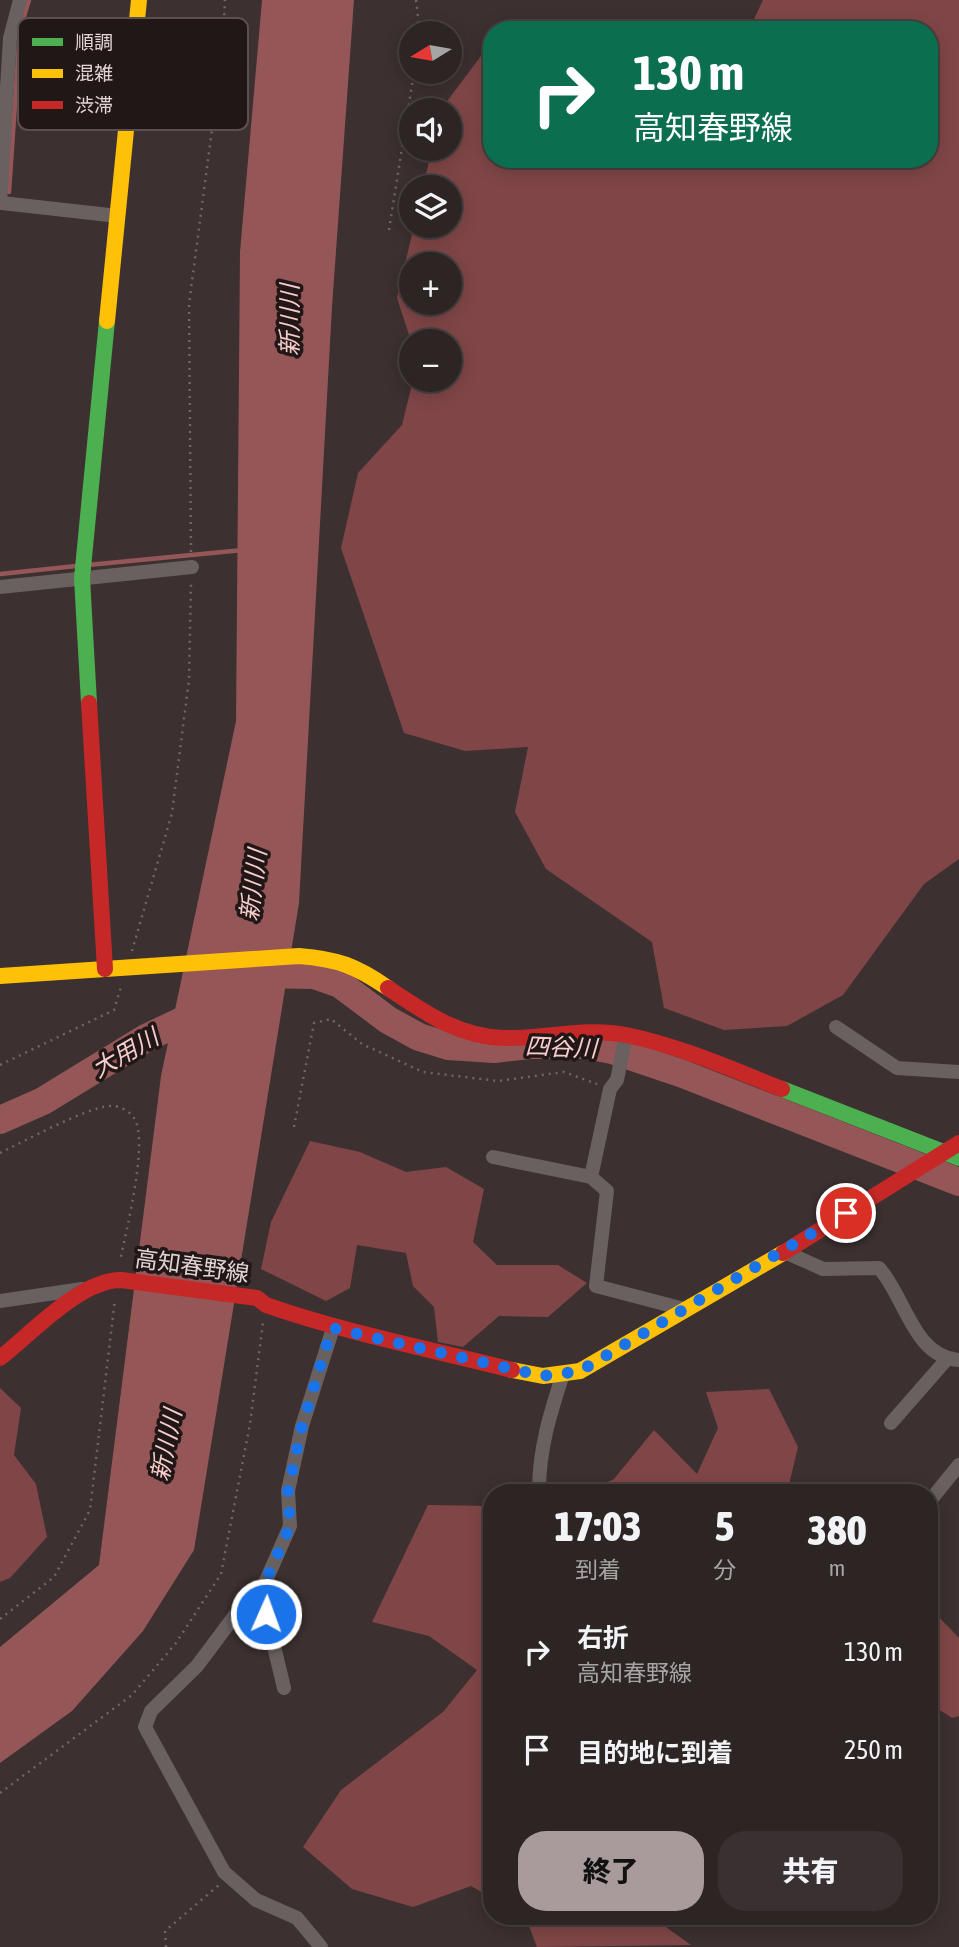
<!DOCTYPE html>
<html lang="ja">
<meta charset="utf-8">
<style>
body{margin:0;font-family:"Asap Condensed","Noto Sans JP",sans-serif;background:#393031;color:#f1f3f6;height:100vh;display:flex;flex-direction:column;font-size:26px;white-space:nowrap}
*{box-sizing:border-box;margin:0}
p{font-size:23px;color:#a7a4a6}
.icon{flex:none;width:38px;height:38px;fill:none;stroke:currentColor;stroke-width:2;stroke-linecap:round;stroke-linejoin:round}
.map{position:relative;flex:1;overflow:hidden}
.panel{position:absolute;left:483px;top:1484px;width:455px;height:441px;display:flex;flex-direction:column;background:#2d2424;border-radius:28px;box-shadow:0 4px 18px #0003,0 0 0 2px #484141}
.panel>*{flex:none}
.guide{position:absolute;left:483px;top:21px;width:455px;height:147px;border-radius:28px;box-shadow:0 4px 18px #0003,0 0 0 2px #484141;background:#0b6e4f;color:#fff;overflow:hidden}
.needle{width:46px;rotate:259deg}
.buttons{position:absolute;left:399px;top:21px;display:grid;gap:14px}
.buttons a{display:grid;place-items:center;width:63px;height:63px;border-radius:50%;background:#2d2424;box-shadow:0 4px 18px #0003,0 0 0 2px #484141;font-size:35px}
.pin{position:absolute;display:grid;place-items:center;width:60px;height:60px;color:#fff;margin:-30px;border:4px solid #fff;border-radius:50%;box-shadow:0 2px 7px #0007}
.me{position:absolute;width:77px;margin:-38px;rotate:2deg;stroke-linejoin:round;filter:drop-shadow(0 0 5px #0008)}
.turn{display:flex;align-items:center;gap:24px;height:147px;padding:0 35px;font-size:32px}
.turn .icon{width:91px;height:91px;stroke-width:2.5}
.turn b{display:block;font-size:49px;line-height:60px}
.eta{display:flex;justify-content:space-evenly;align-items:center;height:119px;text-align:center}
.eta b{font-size:42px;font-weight:800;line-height:49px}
.primary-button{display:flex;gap:14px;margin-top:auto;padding:14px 35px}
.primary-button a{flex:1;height:80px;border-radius:28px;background:#a99b9b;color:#111;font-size:28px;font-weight:800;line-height:80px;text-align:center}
.primary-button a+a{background:#393031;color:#f1f3f6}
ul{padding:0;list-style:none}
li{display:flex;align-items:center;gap:21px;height:98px;padding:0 35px}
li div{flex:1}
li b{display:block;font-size:26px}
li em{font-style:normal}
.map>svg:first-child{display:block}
.forest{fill:#804647;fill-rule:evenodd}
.water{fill:#955658}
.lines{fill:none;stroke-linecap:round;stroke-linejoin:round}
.stream{stroke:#955658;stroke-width:4.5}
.river{stroke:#955658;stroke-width:28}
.path{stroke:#6f6666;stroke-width:2.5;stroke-dasharray:2 5;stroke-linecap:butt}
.street{stroke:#696060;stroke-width:14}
.fast{stroke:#4caf50;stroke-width:16}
.slow{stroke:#ffc107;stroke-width:16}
.jam{stroke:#c62828;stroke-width:16}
.route{stroke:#1a73e8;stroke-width:12;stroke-dasharray:0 21.6}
.labels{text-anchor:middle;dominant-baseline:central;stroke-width:7;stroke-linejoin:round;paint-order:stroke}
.street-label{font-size:23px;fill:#e3d4d4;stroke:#211717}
.water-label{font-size:24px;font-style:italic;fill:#f7cdcc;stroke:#211717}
.key{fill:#211717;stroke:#5b5050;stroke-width:2}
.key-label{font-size:19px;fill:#e3d4d4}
</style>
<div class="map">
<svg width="959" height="1947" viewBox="0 0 959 1947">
<rect width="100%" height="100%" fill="#3c3030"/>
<g class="forest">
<path d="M763,0H959V859L924,884L843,995L787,1026L724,1030L664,1008L652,942L546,869L515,812L528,747L465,751L404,733L341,548L358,473L402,425L413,380H450V341H411L397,298L414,226H450V187H423L432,149H450V110H441L442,108L481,56L492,60V159H929V30H749ZM450,264V303H411V264Z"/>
<path d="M310,1141L360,1152L406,1172L446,1167L484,1189L473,1242L497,1265H558L587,1283L548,1317L499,1316L463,1347L438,1342L434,1307L413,1286L406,1253L357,1245L350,1288L326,1301L261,1269L271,1222Z"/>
<path d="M0,1388L21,1408L14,1455L36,1484L47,1537L10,1578L0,1582Z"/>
<path d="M769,1389L798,1447L787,1493H585L614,1479L654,1430L697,1474L718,1428L706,1392Z"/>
<path d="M428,1505L492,1506V1898L471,1886L413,1907L352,1889L303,1847L341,1790L443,1712L477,1670L429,1636L372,1622Z"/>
<path d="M929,1611H933L959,1638V1716L952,1718L929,1703Z"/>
<path d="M525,1916H684L663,1925L691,1945L537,1947Z"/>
</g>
<path class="water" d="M262,0H354L332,307L299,903L194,1550L143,1631L72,1711L0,1763V1647L99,1565L161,1076L236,721L240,252Z"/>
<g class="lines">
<g class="stream">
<path d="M9,192L20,29L29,0"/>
<path d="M88,565L243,550"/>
<path d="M0,574L76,566"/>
</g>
<g class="river">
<path d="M249,974L314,975L340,984L388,1020L419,1037L448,1046L494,1049L529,1045H586L612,1050L683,1074L959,1182"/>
<path d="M0,1120L43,1101L146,1038L205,1010"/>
</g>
<g class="path">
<path d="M416,0L420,33"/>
<path d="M389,230L414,72"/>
<path d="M191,552L189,304L222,54L225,0"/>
<path d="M132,951L172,813L189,680L191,583"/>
<path d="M0,1065L114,1010L121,987"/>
<path d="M294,1127L314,1023L331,1019L362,1044L423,1072L498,1081L564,1072L597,1084"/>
<path d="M0,1153C23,1142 87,1107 110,1106C120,1105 132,1112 136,1122C147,1147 126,1232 120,1261"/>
<path d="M0,1619L54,1577L90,1510L115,1299"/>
<path d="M0,1793L132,1695L176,1643L221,1574L250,1424L263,1322"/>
<path d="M166,1947L165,1931L219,1885"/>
</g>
<g class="street">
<path d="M0,203L10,38L20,0"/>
<path d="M2,203L118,216"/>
<path d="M0,587L192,567"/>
<path d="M836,1027L897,1068L959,1072"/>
<path d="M626,1035L617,1080L610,1089L591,1177L607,1191L596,1286L684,1309"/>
<path d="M493,1157L591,1177"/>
<path d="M785,1252L823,1269L879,1268C905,1296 913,1357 959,1360"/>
<path d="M0,1301L82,1289"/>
<path d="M891,1423L947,1359"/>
<path d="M539,1491C539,1449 550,1414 563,1374"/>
<path d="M929,1502L959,1465"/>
<path d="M264,1587L254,1590L197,1666L151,1711L145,1727L224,1872L256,1900L297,1918L321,1947"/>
<path d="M284,1688L261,1592L290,1526L288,1491L302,1426L333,1328"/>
</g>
<g class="fast">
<path d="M89,703L82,578L107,321"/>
<path d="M782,1089L959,1158"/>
</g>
<g class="slow">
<path d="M107,321L139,0"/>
<path d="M0,976L299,956C338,959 356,966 388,988"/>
<path d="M512,1370L543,1376L580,1371L783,1253"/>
</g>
<g class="jam">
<path d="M89,703L105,969"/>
<path d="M388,988C424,1012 458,1037 504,1038C545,1039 585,1027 626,1035C680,1046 731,1069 782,1089"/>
<path d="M783,1253L959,1143"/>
<path d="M0,1358C32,1333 80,1280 121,1280L257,1298L266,1305C346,1333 430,1349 512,1370"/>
</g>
</g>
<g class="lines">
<path class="route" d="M266,1614L261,1592L290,1526L288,1491L302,1426L332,1328L543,1376L580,1371L846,1213"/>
</g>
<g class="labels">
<g class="street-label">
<text transform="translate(192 1266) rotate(8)">高知春野線</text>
</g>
<g class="water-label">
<text transform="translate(289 320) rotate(-90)">新川川</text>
<text transform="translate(253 885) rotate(-83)">新川川</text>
<text transform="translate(561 1047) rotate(2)">四谷川</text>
<text transform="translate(125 1053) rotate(-30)">大用川</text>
<text transform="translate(166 1445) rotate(-79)">新川川</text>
</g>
</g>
<rect x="18" y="18" width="230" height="112" rx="10" class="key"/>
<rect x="32" y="38" width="31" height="8" fill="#4caf50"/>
<rect x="32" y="69" width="31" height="9" fill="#ffc107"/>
<rect x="32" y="101" width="31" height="8" fill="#c62828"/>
<g class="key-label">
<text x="75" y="49">順調</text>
<text x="75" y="80">混雑</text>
<text x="75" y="112">渋滞</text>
</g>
</svg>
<div class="buttons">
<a><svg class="needle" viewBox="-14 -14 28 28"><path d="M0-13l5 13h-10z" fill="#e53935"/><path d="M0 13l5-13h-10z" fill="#a7a4a6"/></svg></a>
<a><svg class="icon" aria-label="sound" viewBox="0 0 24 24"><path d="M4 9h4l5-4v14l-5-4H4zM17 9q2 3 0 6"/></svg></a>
<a><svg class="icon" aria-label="layers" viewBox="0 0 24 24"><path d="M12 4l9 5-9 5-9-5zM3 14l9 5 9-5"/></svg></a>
<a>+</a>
<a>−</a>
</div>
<div class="pin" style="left:846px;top:1213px;background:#d93025"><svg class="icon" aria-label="arrive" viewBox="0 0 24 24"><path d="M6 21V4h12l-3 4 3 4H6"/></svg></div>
<svg class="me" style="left:266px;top:1614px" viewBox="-20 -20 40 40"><circle r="17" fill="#1a73e8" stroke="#fff" stroke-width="3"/><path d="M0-11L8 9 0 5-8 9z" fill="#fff"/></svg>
<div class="guide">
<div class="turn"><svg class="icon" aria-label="right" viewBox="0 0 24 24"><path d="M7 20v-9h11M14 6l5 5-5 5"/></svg><div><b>130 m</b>高知春野線</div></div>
</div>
<section class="panel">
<div class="eta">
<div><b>17:03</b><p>到着</p></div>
<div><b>5</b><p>分</p></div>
<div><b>380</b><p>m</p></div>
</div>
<ul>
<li><svg class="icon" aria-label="right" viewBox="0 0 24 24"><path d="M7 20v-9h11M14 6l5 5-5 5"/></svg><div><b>右折</b><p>高知春野線</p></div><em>130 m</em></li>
<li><svg class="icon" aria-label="arrive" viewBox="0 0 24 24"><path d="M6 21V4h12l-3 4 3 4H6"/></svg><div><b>目的地に到着</b></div><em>250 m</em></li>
</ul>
<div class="primary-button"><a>終了</a><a>共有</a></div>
</section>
</div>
